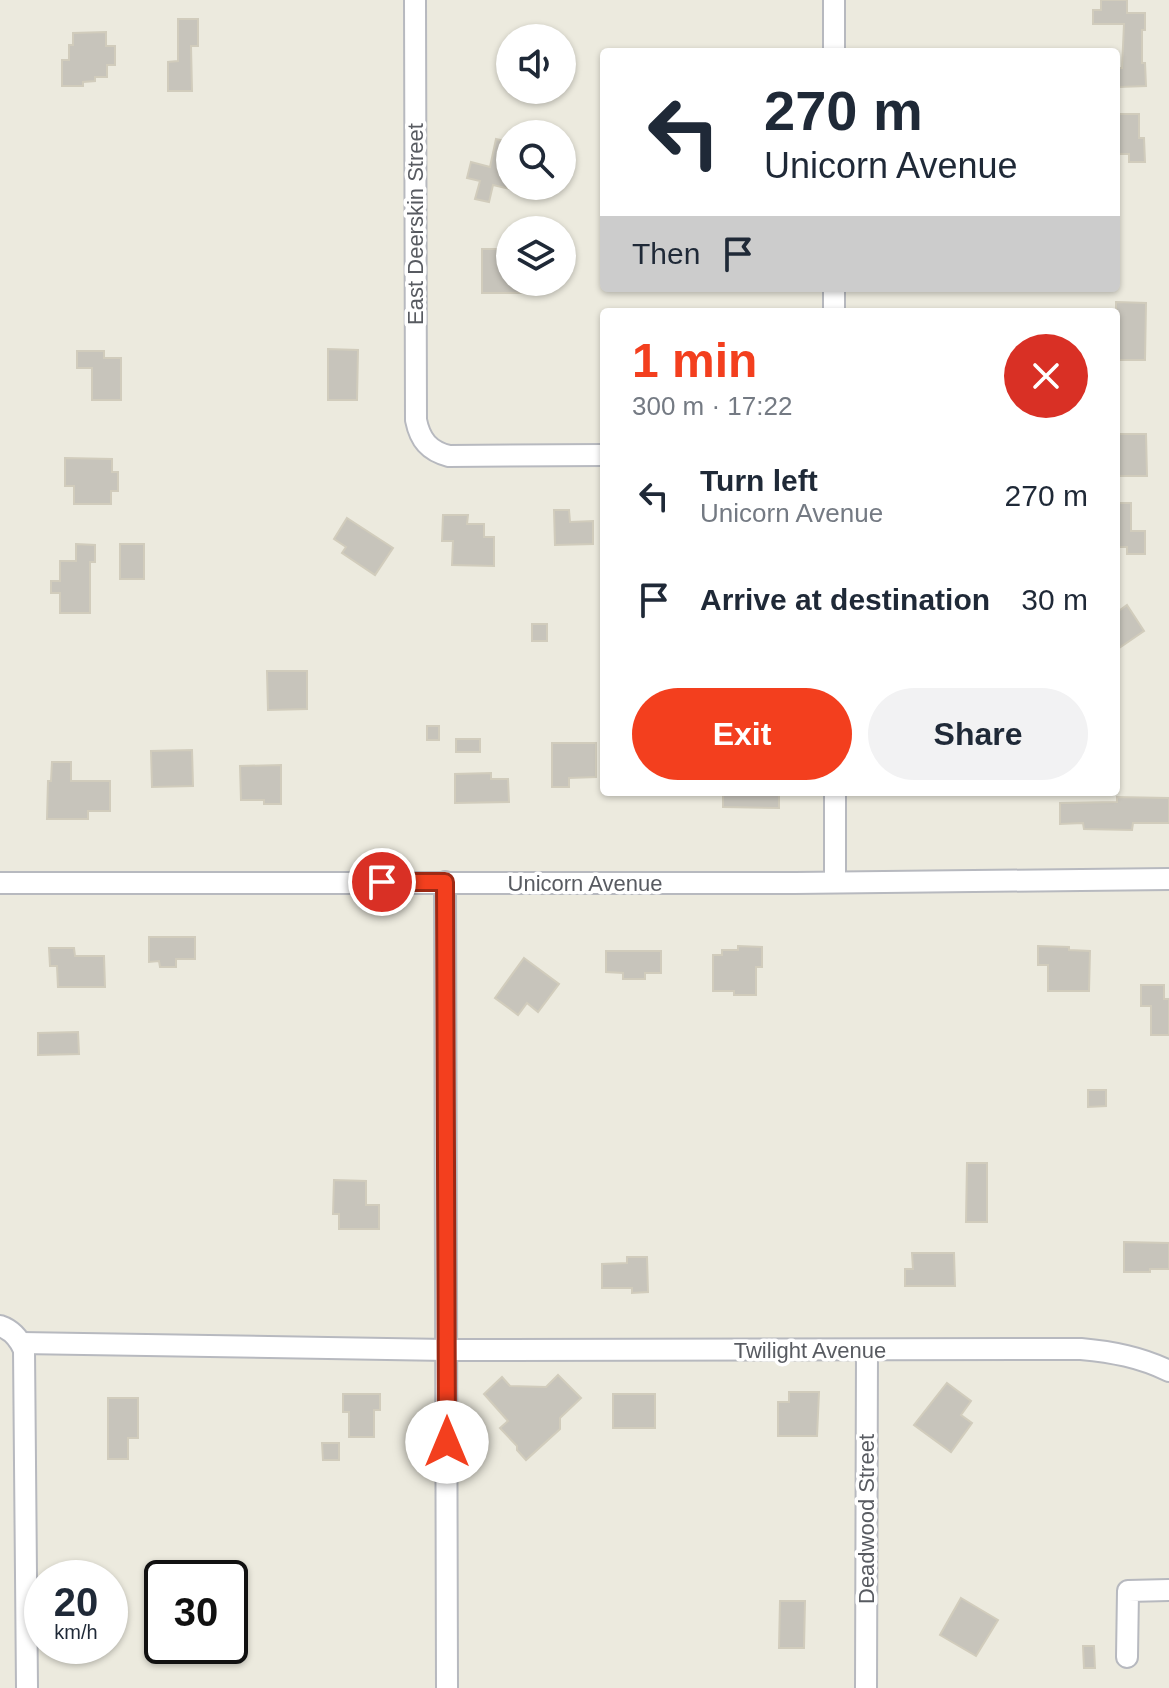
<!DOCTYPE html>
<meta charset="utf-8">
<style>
body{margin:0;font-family:Helvetica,sans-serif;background:#f2f2f3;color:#1f2937;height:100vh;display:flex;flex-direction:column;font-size:30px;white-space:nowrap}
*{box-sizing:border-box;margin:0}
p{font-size:26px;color:#747a83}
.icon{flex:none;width:44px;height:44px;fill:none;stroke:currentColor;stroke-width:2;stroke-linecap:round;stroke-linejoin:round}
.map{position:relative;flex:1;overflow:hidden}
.details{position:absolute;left:600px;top:308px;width:520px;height:488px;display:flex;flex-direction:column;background:#fff;border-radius:8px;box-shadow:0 2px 6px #0004}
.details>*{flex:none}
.top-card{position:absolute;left:600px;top:48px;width:520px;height:244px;border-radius:8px;box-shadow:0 2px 6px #0004;background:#fff;color:#1f2937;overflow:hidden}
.fabs{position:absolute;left:496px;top:24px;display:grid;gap:16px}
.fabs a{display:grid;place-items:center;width:80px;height:80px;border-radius:50%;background:#fff;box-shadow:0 2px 6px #0004;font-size:40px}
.speed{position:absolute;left:24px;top:1560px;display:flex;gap:16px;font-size:40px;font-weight:700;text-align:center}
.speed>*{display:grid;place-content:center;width:104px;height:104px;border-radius:50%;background:#fff;box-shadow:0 2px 6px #0004;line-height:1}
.speed small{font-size:20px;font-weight:400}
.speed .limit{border:4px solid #111;border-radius:12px;background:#fff;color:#111}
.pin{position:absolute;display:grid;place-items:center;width:68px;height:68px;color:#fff;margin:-34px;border:4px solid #fff;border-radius:50%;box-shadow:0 2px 8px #0007}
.me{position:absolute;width:88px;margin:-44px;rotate:0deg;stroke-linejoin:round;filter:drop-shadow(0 0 6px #0008)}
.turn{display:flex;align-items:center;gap:28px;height:168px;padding:0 32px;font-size:36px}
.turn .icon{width:104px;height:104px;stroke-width:2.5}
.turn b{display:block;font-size:56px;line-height:68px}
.then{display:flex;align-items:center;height:76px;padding:0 32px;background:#0003;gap:16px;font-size:30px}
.round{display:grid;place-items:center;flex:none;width:84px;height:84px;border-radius:42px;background:#f2f2f3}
.headline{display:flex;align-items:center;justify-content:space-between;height:136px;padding:0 32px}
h1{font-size:48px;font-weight:800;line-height:60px;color:#f33f1e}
.primary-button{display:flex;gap:16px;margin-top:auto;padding:16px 32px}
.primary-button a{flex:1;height:92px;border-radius:48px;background:#f33f1e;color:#fff;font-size:32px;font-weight:800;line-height:92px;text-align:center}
.primary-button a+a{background:#f2f2f3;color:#1f2937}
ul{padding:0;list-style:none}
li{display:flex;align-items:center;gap:24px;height:104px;padding:0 32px}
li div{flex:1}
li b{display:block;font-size:30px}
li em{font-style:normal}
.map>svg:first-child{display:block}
.building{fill:#c7c4bb;stroke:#d1ccbc;stroke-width:2}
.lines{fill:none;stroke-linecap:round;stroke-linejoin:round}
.minor-casing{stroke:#b7b9bf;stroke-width:24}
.minor{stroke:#fff;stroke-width:20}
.route-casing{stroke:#9e2914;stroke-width:20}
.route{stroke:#f33f1e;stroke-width:14}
.labels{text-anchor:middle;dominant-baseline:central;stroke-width:7;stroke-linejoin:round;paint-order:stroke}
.street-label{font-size:22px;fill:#585b61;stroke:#fff}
</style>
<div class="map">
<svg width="1169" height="1688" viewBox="0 0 1169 1688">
<rect width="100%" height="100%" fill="#eceade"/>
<g class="building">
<path d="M1101,0H1127V13H1145V30H1142V63H1145L1146,86L1119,87L1118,68H1122L1124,24H1093V10H1101Z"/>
<path d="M178,19H198V46H191L192,91H168V62L178,61Z"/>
<path d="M106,32V46H115V65H107V77H95V81L83,82V86H62V60H69V45H73V33Z"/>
<path d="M1116,114H1139V138H1144L1145,162H1129V154H1116Z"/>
<path d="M496,139L510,142V189L493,185L489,202L475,199L480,181L467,178L471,162L490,167Z"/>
<path d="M482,249H510V282H524V293H482Z"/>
<path d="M1116,302L1146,303L1145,360H1116Z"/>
<path d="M328,349L358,350L357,400H328Z"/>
<path d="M77,351H104V358H121V400H92V368H77Z"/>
<path d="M1116,434H1146L1147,476H1116Z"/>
<path d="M65,458L112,459V472H118V491H111V504H74V486H65Z"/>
<path d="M1116,503H1131V531H1145V554H1127V547H1116Z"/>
<path d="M554,510H569L570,522L593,521V544L555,545Z"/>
<path d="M443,515H468L467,524H484V537H494V566L452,565L453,541H442Z"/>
<path d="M347,518L393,548L375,575L342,553L346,547L334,539Z"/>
<path d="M76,544L95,545V562H90V613H60V593H51V581H60V561H76Z"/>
<rect x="120" y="544" width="24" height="35"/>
<path d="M1127,605L1144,631L1116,650V613Z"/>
<rect x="532" y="624" width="15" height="17"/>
<path d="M267,671H307V709L268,710Z"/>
<rect x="427" y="726" width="12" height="14"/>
<rect x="456" y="739" width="24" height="13"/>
<path d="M552,743H596V777L569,778V787H552Z"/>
<path d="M192,750L193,786L152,787L151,751Z"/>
<path d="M52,762H71V781H110V811H88V819H47L48,781H51Z"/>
<path d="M281,765V804H264V800H241L240,766Z"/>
<path d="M491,773V779H508L509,802L455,803V774Z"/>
<path d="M723,792H779V808L723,807Z"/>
<path d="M1117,797L1169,798V823H1133L1132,830L1084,829L1083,823L1060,824V803L1117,802Z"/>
<path d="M149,937H195V959H176V967H160L159,961L149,962Z"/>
<path d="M738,946L762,947V967H756V995H734V991H713V955H722V950H738Z"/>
<path d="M1038,946L1069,947V950L1090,951L1089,991H1048V965H1038Z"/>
<path d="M49,948H74L75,956H104L105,987H58L57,966H50Z"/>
<path d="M606,951H661V973H645V979H623V973L606,972Z"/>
<path d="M524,958L559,984L538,1012L527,1003L518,1015L495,998Z"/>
<path d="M1141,985H1164V999H1169V1035H1151V1006H1141Z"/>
<path d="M78,1032L79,1054L38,1055V1033Z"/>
<path d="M1088,1090H1106V1106L1088,1107Z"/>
<path d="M967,1163H987V1222H966Z"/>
<path d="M334,1180L366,1181V1205H379V1229H339V1214H333Z"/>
<path d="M1124,1242L1169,1243V1269H1150V1272H1124Z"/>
<path d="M912,1253H954L955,1286H905V1269H913Z"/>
<path d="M627,1257H647L648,1292L632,1293V1288H602V1264L627,1263Z"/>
<path d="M558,1375L581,1398L560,1418V1429L526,1460L517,1450V1446L500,1428L508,1421L484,1394L502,1377L510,1386L546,1387Z"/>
<path d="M947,1383L971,1401L961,1415L972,1423L951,1452L914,1425Z"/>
<path d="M789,1392H819L817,1436H778V1402H789Z"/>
<path d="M343,1394H380V1410H374V1437H349V1412H343Z"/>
<rect x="613" y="1394" width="42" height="34"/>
<path d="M108,1398H138V1438H128V1459H108Z"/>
<path d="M322,1443H339V1460H323Z"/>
<path d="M961,1598L998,1620L976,1656L940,1635Z"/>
<path d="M780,1601H805L804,1648H779Z"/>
<path d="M1083,1646H1094L1095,1668H1084Z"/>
</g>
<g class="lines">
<g class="minor-casing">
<g id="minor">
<path d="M415,0L416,420C420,440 429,451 449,456L604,455"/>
<path d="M834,0V52"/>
<path d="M834,288V312"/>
<path d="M835,792V882"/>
<path d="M445,882L447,1688"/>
<path d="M0,883H795L1169,879"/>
<path d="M0,1326C12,1330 19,1338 24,1350L27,1688"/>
<path d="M21,1343L446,1350L1081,1349C1113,1352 1140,1357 1169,1371"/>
<path d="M1127,1657L1128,1591L1169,1590"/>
<path d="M866,1688L867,1350"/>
</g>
</g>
<use href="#minor" class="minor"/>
</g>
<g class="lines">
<g class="route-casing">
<path id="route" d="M382,882H445L447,1442"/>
</g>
<use href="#route" class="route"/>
</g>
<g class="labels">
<g class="street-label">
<text transform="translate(415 224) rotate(-90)">East Deerskin Street</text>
<text x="585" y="883">Unicorn Avenue</text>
<text x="810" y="1350">Twilight Avenue</text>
<text transform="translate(866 1519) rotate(-90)">Deadwood Street</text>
</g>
</g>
</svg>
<div class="fabs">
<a><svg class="icon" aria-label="sound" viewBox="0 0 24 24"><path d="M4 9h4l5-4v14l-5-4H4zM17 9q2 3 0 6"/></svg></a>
<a><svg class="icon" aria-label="search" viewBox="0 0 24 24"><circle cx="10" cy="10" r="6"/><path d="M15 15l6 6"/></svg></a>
<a><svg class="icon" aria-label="layers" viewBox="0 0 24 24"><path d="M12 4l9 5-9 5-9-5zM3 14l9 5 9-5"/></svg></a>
</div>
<div class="speed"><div>20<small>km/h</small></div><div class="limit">30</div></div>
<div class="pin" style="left:382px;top:882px;background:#d93025"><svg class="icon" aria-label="arrive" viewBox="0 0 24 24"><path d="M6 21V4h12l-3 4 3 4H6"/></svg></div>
<svg class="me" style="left:447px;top:1442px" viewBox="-20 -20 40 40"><circle r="19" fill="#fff"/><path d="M0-13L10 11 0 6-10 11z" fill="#f33f1e"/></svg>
<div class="top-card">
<div class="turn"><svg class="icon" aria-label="left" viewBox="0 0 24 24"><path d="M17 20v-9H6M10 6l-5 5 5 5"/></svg><div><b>270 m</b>Unicorn Avenue</div></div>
<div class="then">Then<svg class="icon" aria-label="arrive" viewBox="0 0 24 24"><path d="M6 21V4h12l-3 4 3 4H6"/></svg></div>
</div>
<section class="details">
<div class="headline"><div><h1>1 min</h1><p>300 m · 17:22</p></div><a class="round" style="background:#d93025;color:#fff"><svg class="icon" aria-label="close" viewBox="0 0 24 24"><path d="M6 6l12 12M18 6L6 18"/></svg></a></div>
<ul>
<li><svg class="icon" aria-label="left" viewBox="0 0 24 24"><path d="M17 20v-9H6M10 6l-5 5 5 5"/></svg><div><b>Turn left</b><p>Unicorn Avenue</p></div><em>270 m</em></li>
<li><svg class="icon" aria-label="arrive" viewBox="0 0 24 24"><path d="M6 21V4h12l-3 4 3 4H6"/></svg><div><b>Arrive at destination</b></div><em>30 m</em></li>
</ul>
<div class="primary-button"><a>Exit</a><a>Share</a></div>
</section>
</div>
